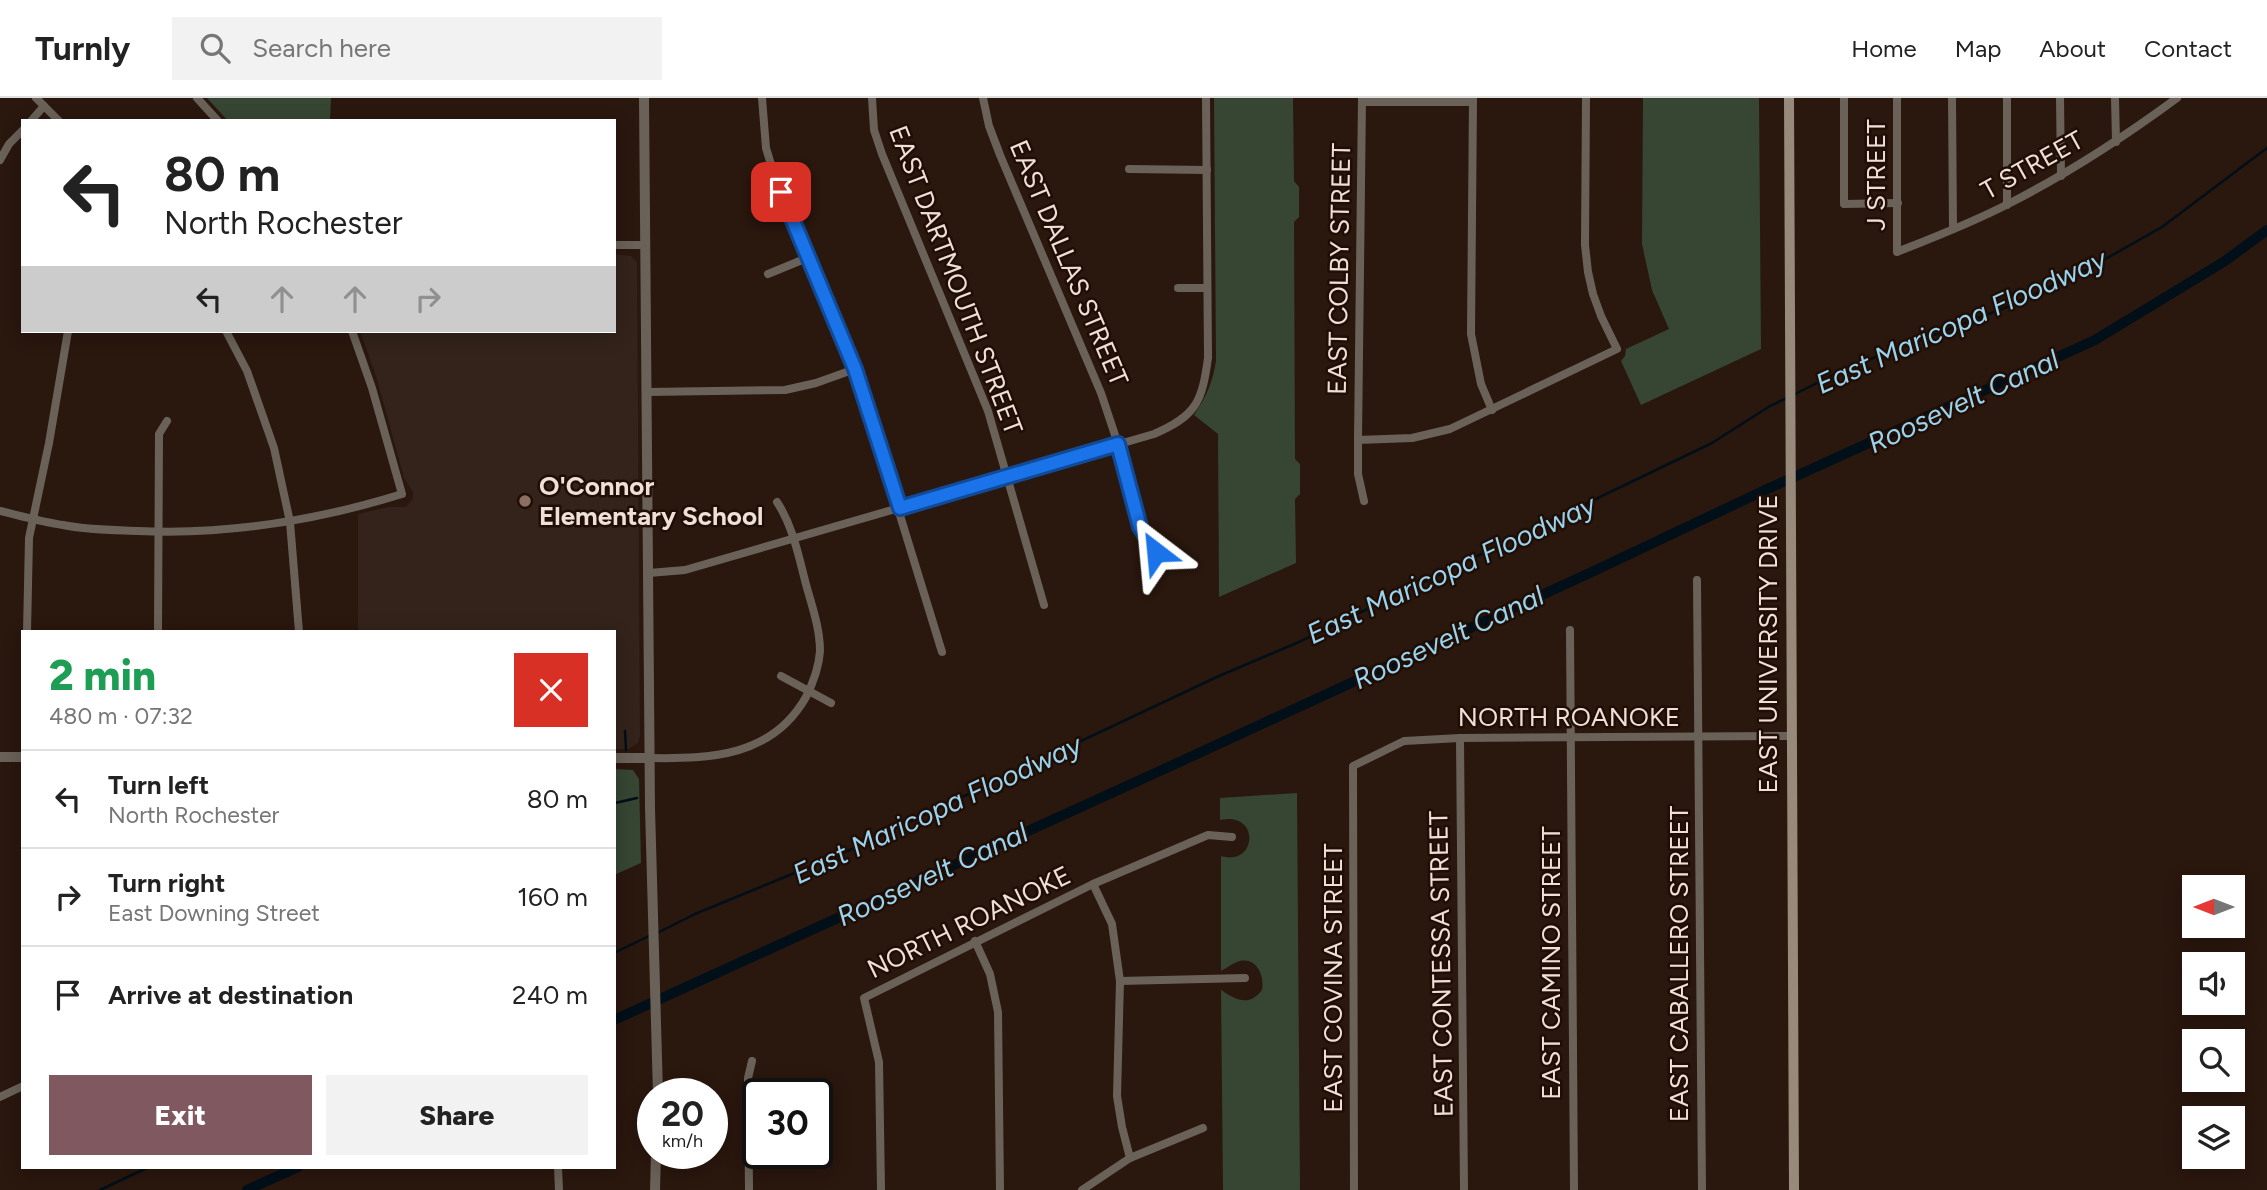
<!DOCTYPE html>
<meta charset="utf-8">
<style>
body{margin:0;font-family:Figtree,sans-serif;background:#f2f2f2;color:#222;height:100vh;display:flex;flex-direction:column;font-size:26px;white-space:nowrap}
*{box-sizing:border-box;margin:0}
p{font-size:23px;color:#767676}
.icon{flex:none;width:38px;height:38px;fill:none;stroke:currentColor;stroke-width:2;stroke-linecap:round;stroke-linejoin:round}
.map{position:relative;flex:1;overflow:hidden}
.sheet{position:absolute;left:21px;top:532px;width:595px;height:539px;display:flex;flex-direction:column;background:#fff;border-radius:0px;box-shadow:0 4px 18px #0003}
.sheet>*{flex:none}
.banner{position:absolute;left:21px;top:21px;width:595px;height:214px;border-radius:0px;box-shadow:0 4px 18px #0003;background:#fff;color:#222;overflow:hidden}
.needle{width:46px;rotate:270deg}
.buttons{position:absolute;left:2182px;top:777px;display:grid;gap:14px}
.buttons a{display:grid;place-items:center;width:63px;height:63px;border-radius:0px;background:#fff;box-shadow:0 4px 18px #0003;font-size:35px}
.speed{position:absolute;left:637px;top:980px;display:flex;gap:14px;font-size:35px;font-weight:700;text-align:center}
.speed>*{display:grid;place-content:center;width:91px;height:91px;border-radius:50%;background:#fff;box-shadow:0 4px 18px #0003;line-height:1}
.speed small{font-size:18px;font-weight:400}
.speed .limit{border:4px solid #111;border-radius:10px;background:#fff;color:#111}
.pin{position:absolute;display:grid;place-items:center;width:60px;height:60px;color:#fff;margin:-30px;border-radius:14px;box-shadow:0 4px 10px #0006}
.me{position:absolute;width:77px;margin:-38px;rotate:331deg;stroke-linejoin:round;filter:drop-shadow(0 0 5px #0008)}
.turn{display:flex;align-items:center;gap:24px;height:147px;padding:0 28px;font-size:32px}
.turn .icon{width:91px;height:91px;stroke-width:2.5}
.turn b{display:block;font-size:49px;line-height:60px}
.lanes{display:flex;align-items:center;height:66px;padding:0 28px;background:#0003;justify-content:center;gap:35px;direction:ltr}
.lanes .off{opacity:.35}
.round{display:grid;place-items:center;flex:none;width:74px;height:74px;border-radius:0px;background:#f2f2f2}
.head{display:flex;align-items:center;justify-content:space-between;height:119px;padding:0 28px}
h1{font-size:42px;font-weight:800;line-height:52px;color:#1e9e55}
.cta{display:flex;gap:14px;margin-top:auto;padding:14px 28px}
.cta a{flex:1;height:80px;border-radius:0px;background:#80585f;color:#fff;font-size:28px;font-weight:800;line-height:80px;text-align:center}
.cta a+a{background:#f2f2f2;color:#222}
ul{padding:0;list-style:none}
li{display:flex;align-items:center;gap:21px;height:98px;padding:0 28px;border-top:2px solid #e0e0e0}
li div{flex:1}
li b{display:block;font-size:26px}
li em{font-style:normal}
header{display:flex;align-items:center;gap:42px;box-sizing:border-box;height:98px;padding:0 35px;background:#fff;border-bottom:2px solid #e0e0e0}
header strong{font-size:33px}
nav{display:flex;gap:38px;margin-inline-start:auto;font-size:24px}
.search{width:490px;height:63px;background:#f2f2f2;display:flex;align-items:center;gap:18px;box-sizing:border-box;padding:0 24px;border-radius:0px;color:#767676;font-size:26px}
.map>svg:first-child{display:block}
.education{fill:#33231a}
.green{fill:#364632}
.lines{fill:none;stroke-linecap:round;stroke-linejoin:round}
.stream{stroke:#000f18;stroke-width:2.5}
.canal{stroke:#000f18;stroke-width:10}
.minor{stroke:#6a6258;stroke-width:8}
.tertiary{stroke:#6a6258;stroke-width:10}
.secondary{stroke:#978a7a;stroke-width:10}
.route-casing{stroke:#114b97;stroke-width:18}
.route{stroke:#1a73e8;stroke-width:12}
.education-dot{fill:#8d6e63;stroke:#200e05;stroke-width:2.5}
.labels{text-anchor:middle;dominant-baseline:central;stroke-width:5;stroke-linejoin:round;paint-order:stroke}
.street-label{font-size:26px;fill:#eee0d9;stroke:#200e05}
.poi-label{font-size:26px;font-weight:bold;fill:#eee0d9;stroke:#200e05;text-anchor:start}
.water-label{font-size:28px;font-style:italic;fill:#99d3ef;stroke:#200e05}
</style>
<header>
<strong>Turnly</strong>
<div class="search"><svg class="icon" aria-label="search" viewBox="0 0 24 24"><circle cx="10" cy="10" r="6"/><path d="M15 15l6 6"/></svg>Search here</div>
<nav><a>Home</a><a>Map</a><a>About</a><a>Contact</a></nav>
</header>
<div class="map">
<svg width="2267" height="1092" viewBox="0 0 2267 1092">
<rect width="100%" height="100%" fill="#2a170e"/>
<path class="education" d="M614,156L631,158L637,164L640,637L638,645L628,651H614V534H358V416L388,409H406L413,400V394L404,380L377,281L360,233H614Z"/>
<g class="green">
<path d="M207,0H331L330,23H228Z"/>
<path d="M1214,0H1293L1294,83L1299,89V119L1294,124L1295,361L1300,366V396L1295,401L1296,465L1219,499L1218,336L1194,317C1206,299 1213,284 1216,263Z"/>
<path d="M1643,0H1759L1761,251L1641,307L1621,263L1625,258L1626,251L1669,231L1652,192L1642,146Z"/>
<path d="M614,671L633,672L639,681L641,765L614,777Z"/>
<path d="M1297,695L1300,1092H1223L1221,892C1236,902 1249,909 1262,892C1265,876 1255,857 1237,864C1231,866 1227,870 1221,873V758C1257,769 1261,713 1220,722V700Z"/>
</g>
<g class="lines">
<g class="stream">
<path d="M1793,297L1847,270L2007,209L2086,172L2162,129L2267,50"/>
<path d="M625,633L626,652"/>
<path d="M615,705L637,700"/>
<path d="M655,836L695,816L841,756L1219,578L1299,544L1712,345L1770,308L1787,300"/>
<path d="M614,855L649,838"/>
<path d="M100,1092L149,1069"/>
</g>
<g class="canal">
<path d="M614,922L1173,667L1596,472L1763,393L2095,242L2225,163L2267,132"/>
<path d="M247,1092L298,1069"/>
</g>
<g class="minor">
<path d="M36,0L59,23"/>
<path d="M197,0L218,23"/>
<path d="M762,0L766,50L773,73L807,160L855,271L942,554"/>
<path d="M872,0L874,32L882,56L988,313L1044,507"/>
<path d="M983,0L989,28L1000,57L1101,295L1118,346L1140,429L1156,454"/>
<path d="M1362,0L1358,342V376L1364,403"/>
<path d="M1473,0L1471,236L1481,286L1492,312"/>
<path d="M1844,0V106L1898,105"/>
<path d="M1897,0V154C1935,139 1974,124 2010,105C2069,75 2124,39 2177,0"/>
<path d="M1952,0L1953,131"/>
<path d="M2007,0V107"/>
<path d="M2060,0L2061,78"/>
<path d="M2115,0L2116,44"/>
<path d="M1362,4H1473"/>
<path d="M31,23L44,8"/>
<path d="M0,62L9,46L23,32"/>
<path d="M1129,71L1207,72"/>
<path d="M614,147H645"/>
<path d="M768,176L807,160"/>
<path d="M1178,190H1207"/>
<path d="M226,233L247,273L274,350L290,424L299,534"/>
<path d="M647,294L785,292L816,285L855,271"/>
<path d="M1358,342L1412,340L1450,331L1617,251L1601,218L1593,196L1588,174L1585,147L1586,0"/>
<path d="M0,413C21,418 42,424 63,427C87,432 113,432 138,433C228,437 315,423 402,396L372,290L352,233"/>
<path d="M649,475L685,472L1154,336C1196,318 1202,304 1208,260L1206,0"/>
<path d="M1697,482L1702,1092"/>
<path d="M1570,532L1574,1092"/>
<path d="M27,534L29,440L49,345L68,233"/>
<path d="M158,534L159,336L167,323"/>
<path d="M781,578L831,605"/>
<path d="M1460,640L1464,1092"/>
<path d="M650,660C710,661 772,659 806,599C813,585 819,569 820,553C820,532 813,511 807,490C799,461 794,430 777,404"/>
<path d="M1093,786L1112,826L1120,883L1117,998L1122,1029L1130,1060"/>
<path d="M975,843L990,876L998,914L1000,1092"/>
<path d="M1120,883L1245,880"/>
<path d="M0,999L23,988"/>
<path d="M558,1069L559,1092"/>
<path d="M749,1092L748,980L752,963"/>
<path d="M881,1092L879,964L864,900L1093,786L1208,737L1232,739"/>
<path d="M1082,1092L1130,1060L1203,1030"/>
<path d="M1354,1092L1353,668L1404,643L1460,640L1790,638"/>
</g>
<g class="tertiary">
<path d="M644,0L650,710L658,996"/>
<path d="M0,659H23"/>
<path d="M614,660H650"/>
<path d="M655,1092L656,1055"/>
</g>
<path class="secondary" d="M1789,0L1794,1092"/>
</g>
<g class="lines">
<g class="route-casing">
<path id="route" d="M781,94L855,271L900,410L1118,346L1140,429L1156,454"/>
</g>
<use href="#route" class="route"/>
</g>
<circle class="education-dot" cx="525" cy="403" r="7"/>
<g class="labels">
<g class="street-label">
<text transform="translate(2032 67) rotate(-29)">T STREET</text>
<text transform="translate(1876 77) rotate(-90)">J STREET</text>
<text transform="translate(1069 165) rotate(67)">EAST DALLAS STREET</text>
<text transform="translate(1339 171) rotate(-89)">EAST COLBY STREET</text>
<text transform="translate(956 182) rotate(69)">EAST DARTMOUTH STREET</text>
<text transform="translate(1768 546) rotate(-90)">EAST UNIVERSITY DRIVE</text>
<text x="1569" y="619">NORTH ROANOKE</text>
<text transform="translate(969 824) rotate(-26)">NORTH ROANOKE</text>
<text transform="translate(1551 865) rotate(-90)">EAST CAMINO STREET</text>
<text transform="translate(1441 866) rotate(-91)">EAST CONTESSA STREET</text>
<text transform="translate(1679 866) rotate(-90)">EAST CABALLERO STREET</text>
<text transform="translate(1333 880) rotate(-90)">EAST COVINA STREET</text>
</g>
<g class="poi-label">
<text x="539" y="388">O'Connor<tspan x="539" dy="30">Elementary School</tspan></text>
</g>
<g class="water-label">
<text transform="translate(1961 223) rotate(-24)">East Maricopa Floodway</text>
<text transform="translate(1963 303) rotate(-25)">Roosevelt Canal</text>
<text transform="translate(1451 471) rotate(-25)">East Maricopa Floodway</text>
<text transform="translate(1448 539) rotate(-25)">Roosevelt Canal</text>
<text transform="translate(937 711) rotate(-25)">East Maricopa Floodway</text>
<text transform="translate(932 776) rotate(-25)">Roosevelt Canal</text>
</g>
</g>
</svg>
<div class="buttons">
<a><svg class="needle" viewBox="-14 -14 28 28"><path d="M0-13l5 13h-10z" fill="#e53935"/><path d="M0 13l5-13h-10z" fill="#767676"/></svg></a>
<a><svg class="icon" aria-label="sound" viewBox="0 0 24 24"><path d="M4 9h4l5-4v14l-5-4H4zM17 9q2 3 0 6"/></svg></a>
<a><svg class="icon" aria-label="search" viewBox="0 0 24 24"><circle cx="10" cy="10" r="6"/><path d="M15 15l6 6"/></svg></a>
<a><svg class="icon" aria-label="layers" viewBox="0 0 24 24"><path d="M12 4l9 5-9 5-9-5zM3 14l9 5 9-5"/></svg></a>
</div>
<div class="speed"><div>20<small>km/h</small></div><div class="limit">30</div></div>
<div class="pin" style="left:781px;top:94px;background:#d93025"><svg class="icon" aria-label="arrive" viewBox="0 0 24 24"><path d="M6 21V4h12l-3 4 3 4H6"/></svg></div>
<svg class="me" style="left:1156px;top:454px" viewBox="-20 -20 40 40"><path d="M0-17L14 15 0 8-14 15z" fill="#1a73e8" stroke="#fff" stroke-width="4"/></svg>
<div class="banner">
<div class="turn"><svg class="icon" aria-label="left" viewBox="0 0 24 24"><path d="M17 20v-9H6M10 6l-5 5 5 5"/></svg><div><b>80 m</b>North Rochester</div></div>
<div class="lanes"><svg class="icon" aria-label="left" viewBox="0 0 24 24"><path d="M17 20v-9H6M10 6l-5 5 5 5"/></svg><svg class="icon off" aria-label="ahead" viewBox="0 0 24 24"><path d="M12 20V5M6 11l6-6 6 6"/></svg><svg class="icon off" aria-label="ahead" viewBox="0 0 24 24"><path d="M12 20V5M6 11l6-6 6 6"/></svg><svg class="icon off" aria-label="right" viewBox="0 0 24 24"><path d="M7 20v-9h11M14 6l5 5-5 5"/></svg></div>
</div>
<section class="sheet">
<div class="head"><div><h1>2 min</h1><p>480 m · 07:32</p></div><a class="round" style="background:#d93025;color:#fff"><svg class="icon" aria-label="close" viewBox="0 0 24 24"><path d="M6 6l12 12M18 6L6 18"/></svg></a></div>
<ul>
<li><svg class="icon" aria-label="left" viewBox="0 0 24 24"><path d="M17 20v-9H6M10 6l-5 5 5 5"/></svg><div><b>Turn left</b><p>North Rochester</p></div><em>80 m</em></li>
<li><svg class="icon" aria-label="right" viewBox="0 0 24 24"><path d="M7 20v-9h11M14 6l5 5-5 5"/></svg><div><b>Turn right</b><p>East Downing Street</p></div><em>160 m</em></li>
<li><svg class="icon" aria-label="arrive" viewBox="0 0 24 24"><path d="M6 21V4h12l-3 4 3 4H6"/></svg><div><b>Arrive at destination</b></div><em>240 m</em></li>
</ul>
<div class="cta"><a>Exit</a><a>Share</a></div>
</section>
</div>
